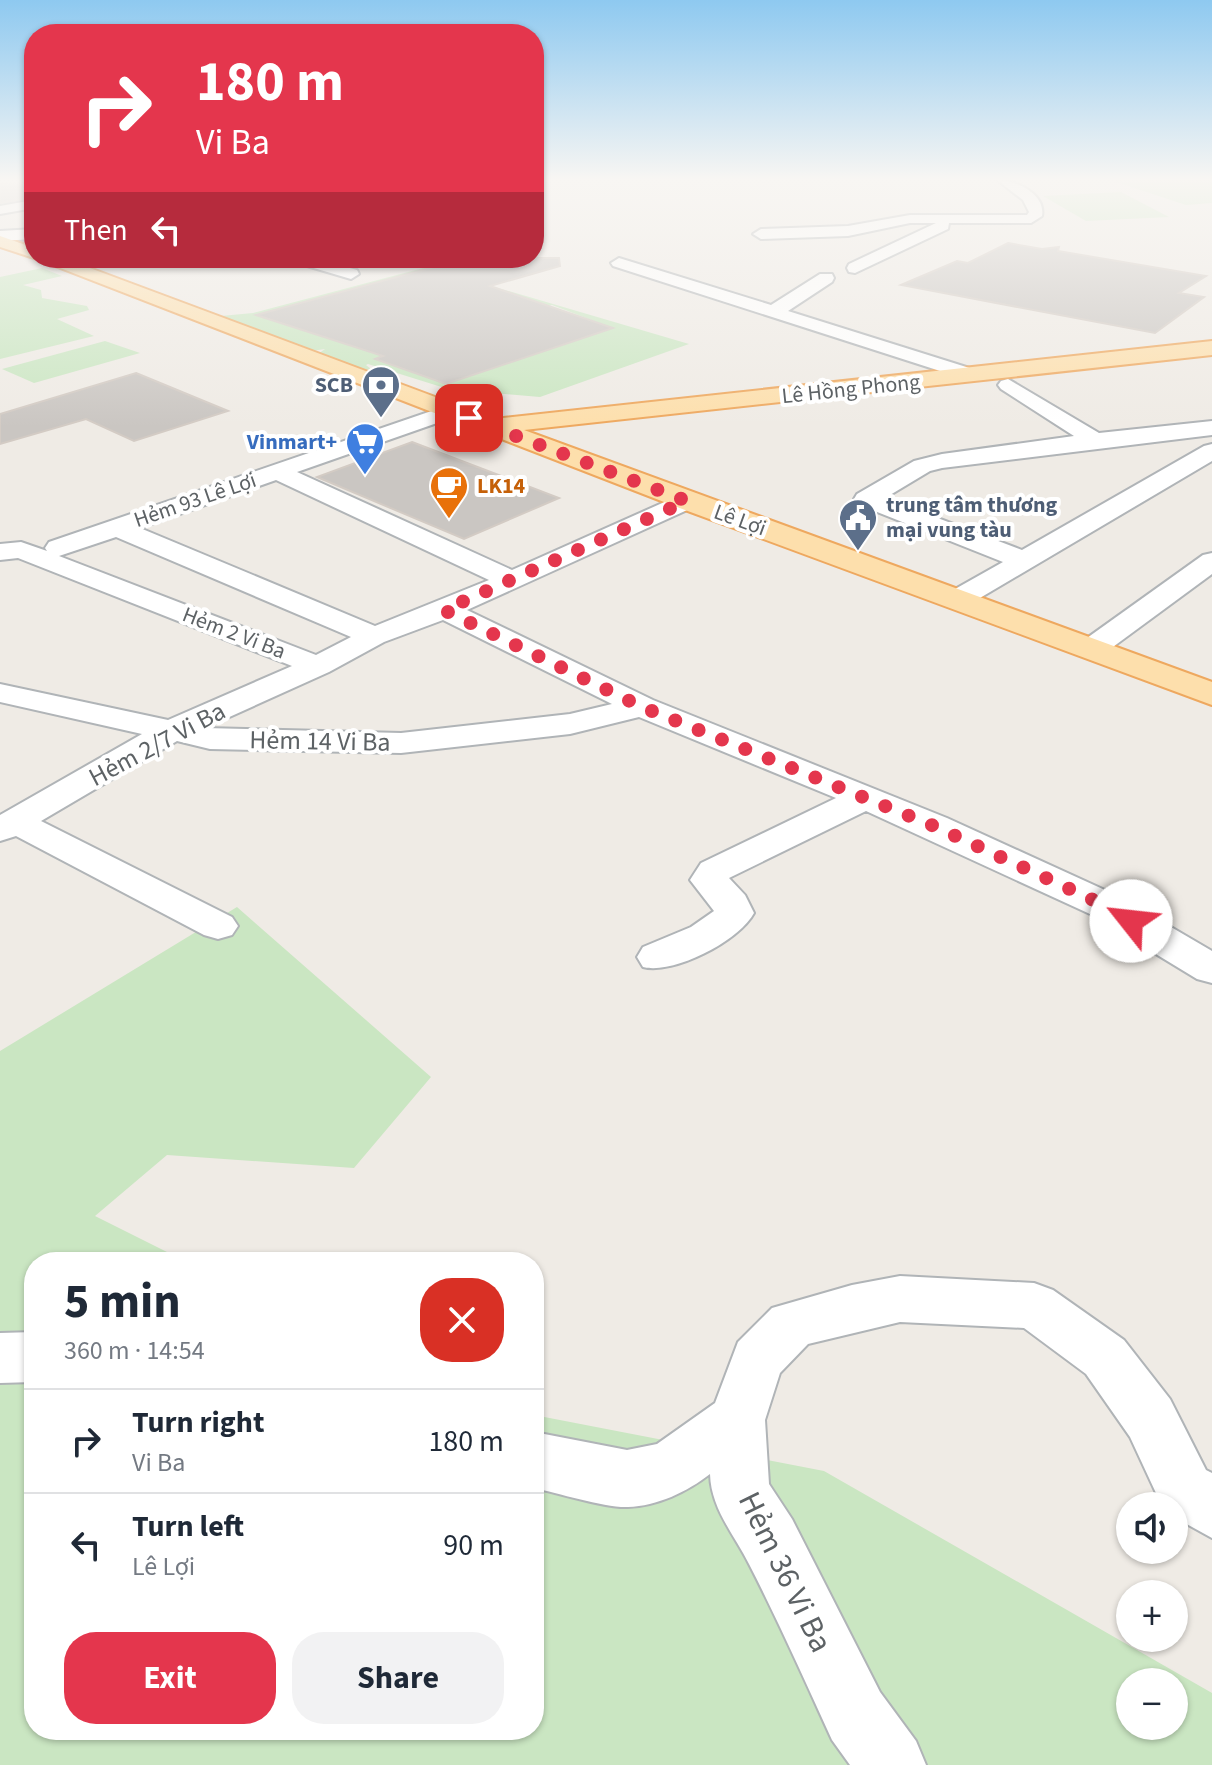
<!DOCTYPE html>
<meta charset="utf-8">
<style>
body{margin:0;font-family:"Source Sans 3",sans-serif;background:#f2f2f3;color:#1f2937;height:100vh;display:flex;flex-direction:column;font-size:30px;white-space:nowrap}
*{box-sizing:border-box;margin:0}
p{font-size:26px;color:#747a83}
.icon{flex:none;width:44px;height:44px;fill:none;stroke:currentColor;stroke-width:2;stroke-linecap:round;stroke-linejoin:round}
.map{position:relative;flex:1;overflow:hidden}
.drawer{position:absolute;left:24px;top:1252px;width:520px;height:488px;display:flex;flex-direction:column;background:#fff;border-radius:32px;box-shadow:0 2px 6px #0004}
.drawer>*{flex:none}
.hud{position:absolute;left:24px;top:24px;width:520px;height:244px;border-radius:32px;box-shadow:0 2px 6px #0004;background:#e4364d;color:#fff;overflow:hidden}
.fabs{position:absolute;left:1116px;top:1492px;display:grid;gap:16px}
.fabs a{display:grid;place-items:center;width:72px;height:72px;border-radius:50%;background:#fff;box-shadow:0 2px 6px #0004;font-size:40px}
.pin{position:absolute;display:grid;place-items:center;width:68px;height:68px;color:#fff;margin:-34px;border-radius:16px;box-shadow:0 4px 12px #0006}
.me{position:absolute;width:88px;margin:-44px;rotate:299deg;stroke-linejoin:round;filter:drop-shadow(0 0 6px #0008)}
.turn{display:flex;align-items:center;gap:28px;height:168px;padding:0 40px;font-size:36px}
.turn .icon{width:104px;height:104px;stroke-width:2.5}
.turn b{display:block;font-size:56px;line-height:68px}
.then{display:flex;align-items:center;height:76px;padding:0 40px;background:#0003;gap:16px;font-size:30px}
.round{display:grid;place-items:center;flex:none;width:84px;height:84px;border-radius:32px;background:#f2f2f3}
.overview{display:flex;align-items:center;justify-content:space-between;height:136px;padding:0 40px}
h1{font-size:48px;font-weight:700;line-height:60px}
.action{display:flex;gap:16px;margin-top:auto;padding:16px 40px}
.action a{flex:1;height:92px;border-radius:32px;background:#e4364d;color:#fff;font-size:32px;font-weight:700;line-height:92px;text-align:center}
.action a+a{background:#f2f2f3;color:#1f2937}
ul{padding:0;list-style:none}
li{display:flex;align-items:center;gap:24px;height:104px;padding:0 40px;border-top:2px solid #e0e1e3}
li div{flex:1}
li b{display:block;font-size:30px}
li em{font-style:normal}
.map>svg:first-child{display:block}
.green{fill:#cae6c2;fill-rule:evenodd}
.building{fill:#cac6c2;stroke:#d3cbc4;stroke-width:2}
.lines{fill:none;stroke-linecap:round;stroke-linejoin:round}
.minor-casing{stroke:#b0b4b7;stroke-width:4}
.primary-casing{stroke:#eea85f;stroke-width:4}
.minor{fill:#fff;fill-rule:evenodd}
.primary{fill:#fddfac;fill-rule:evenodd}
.route{stroke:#e4364d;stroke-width:14;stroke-dasharray:0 25.2}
.labels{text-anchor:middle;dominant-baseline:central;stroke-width:8;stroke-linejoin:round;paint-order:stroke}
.far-service-label{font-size:22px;font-weight:bold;fill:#4e5e75;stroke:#fff;text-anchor:end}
.far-street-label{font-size:22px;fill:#5d6265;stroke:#fff}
.far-shop-label{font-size:22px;font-weight:bold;fill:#366cbe;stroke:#fff;text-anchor:end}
.far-food-label{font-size:22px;font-weight:bold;fill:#c56008;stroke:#fff;text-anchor:start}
.street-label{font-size:26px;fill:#5d6265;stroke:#fff}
.near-street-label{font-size:32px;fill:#5d6265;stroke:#fff}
</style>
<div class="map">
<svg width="1212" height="1765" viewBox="0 0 1212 1765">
<rect width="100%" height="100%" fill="#efebe5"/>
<g class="green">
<path d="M1110,180H1212V203L1186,205Z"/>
<path d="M1121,192L1169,217L1086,221L1043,196Z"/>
<path d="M427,267L689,344L540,397L448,389L368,364L366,365L371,369L362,371L318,354L325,349L292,354L279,351L201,322L210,317L253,313ZM552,305L612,328L473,329Z"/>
<path d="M42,268L62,276L23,285L41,290L42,298L87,306L89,310L57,319L94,336L0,359V277Z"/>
<path d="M105,341L140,353L34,383L2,369Z"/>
<path d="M237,907L431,1077L354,1168L167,1155L95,1216L187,1262H34V1730H534V1415L824,1471L1212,1693V1765H0V1051ZM1130,1682H1174V1726H1130Z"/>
</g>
<g class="building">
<path d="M0,184L34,185V197L0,203Z"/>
<path d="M1008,243L1042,249L1059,247L1058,251L1206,276L1179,293L1204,297L1155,333L901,285L957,261L968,263Z"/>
<path d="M467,258H559L560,266L490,286L613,328L446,384L375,359L383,356L256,315Z"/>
<path d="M136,373L228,411L134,441L86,419L0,444V414Z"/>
<path d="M412,442L559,498L464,539L317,477Z"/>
</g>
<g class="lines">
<g class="minor-casing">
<g id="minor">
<path d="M997,180C1016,180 1046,194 1042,216L1031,223H949L948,229L855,273L849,272L847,268L849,264L936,223H910L848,236L761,239L753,234L761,229L848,226L910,215H1027L1029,212L1023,200Z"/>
<path d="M34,200V208L0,214V206Z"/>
<path d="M34,229V239L0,241V231Z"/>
<path d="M288,258H314L357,270L359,274L351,279L290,261Z"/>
<path d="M619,258L771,305L820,274H832L834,278L832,282L788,311L979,371L982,375L979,379H965L613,266L611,263Z"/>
<path d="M1008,379L1099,433L1212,421V435L942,468L930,471L885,498L1022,550L1204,446L1212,444V461L968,605L958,607L948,605L944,599L948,593L1003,562L857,504L854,499L857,494L914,461L942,454L1074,436L1001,389L998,385L1001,381Z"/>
<path d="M449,405L457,406L460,411L457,416L297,472L512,570L678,496H696L699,501L696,506L467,610L653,700L947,818L1118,896L1212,951V983L1197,979L1090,914L866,811L729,878L745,895L754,913C739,941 673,975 643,967L637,957L643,947L691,927L714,911L690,880L701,863L836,798L639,717L570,734L401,753L210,749L177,741L41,821L232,917L238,926L232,935L218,939L204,935L16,836L0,841V815L142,734L0,702V684L168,720L292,666L18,558L0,560V544L21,542L47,551L45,548L49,542ZM276,480L489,580L375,626L140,528ZM116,537L351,637L316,655L59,556ZM443,620L612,704L570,714L401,733L205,728L329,672L384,642Z"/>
<path d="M1212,553V574L1102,655L1091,658L1080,655L1076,649L1080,643L1203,555Z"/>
<path d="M900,1276L1034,1283L1053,1290L1124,1340L1170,1399L1206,1470L1212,1473V1538L1174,1517V1506H1162L1130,1437L1086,1374L1024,1328L900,1322L808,1344L780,1373L765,1420L769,1484L792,1519L880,1692L916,1741L926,1765H850L832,1740C805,1681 779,1622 749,1564C734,1534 711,1509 710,1474C687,1492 657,1506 628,1507C605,1508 558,1493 534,1488V1432L627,1450L657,1444L715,1403L738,1342L772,1308L852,1285Z"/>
<path d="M34,1332V1382L0,1383V1333Z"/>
</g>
</g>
<g class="primary-casing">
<path id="primary" d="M0,236L34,248V258H63L494,419L1212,341V355L524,430L1212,682V705L677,507L37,259L0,247Z"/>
</g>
<use href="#minor" class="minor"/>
<use href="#primary" class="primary"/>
</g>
<linearGradient id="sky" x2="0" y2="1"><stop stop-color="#8ec9f0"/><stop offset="0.42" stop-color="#f8f6f3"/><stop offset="1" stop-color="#f8f6f3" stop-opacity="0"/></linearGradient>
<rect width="1212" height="427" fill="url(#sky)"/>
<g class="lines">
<path class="route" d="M469,418L687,501L444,610L642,707L934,826L1104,905L1131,921"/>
</g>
<defs>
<g id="bank-pin" transform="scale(2)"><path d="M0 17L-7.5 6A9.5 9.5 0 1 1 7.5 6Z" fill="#5c6f8a" stroke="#fff"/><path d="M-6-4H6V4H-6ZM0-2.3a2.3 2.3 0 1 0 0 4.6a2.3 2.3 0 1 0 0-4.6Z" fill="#fff"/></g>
<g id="supermarket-pin" transform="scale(2)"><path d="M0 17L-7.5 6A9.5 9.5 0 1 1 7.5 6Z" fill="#3f7fe0" stroke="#fff"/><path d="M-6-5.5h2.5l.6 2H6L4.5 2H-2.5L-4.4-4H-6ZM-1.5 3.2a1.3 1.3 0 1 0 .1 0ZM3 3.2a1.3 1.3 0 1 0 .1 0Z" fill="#fff"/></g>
<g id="cafe-pin" transform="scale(2)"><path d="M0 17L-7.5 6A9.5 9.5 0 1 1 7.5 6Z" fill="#e8710a" stroke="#fff"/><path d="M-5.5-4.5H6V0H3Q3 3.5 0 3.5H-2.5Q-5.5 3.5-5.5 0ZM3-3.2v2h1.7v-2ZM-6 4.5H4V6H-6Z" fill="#fff"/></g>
<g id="civic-pin" transform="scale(2)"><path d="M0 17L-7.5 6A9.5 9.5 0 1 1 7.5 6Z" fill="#5c6f8a" stroke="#fff"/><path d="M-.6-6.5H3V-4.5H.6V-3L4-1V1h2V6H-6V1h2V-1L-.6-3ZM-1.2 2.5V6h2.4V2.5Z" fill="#fff"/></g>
</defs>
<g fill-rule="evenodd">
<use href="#bank-pin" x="381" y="385"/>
<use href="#supermarket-pin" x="365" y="442"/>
<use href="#cafe-pin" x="449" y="486"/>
<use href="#civic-pin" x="858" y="518"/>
</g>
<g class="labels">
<g class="far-service-label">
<text x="353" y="385">SCB</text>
<text x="886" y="505" text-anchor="start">trung tâm thương<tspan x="886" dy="25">mại vung tàu</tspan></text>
</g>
<g class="far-street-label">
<text transform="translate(851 389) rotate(-6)">Lê Hồng Phong</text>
<text transform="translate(195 500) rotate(-19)">Hẻm 93 Lê Lợi</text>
<text transform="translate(740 520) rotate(20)">Lê Lợi</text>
<text transform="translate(234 633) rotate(21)">Hẻm 2 Vi Ba</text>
</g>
<g class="far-shop-label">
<text x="337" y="442">Vinmart+</text>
</g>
<g class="far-food-label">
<text x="477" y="486">LK14</text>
</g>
<g class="street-label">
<text transform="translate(320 741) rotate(1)">Hẻm 14 Vi Ba</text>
<text transform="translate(157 744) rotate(-28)">Hẻm 2/7 Vi Ba</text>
</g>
<g class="near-street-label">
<text transform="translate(785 1572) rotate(64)">Hẻm 36 Vi Ba</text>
</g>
</g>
</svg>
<div class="fabs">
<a><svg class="icon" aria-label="sound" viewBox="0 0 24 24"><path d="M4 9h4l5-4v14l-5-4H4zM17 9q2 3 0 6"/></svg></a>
<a>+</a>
<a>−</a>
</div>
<div class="pin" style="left:469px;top:418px;background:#d93025"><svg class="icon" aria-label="arrive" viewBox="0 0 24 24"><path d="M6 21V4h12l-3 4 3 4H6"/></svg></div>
<svg class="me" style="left:1131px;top:921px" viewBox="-20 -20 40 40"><circle r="19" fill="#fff"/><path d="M0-13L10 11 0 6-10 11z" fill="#e4364d"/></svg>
<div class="hud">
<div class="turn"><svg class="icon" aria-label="right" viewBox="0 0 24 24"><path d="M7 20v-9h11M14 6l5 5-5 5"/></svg><div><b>180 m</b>Vi Ba</div></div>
<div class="then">Then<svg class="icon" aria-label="left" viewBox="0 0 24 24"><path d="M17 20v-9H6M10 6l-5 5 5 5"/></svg></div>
</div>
<section class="drawer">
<div class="overview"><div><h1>5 min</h1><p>360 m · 14:54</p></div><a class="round" style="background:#d93025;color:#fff"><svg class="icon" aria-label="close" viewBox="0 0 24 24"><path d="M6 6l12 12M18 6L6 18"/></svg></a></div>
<ul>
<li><svg class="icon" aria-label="right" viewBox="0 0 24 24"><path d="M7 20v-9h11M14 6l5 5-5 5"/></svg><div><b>Turn right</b><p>Vi Ba</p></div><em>180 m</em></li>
<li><svg class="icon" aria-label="left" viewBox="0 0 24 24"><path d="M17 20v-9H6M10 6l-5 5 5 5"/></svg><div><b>Turn left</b><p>Lê Lợi</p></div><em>90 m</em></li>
</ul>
<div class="action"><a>Exit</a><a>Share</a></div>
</section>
</div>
